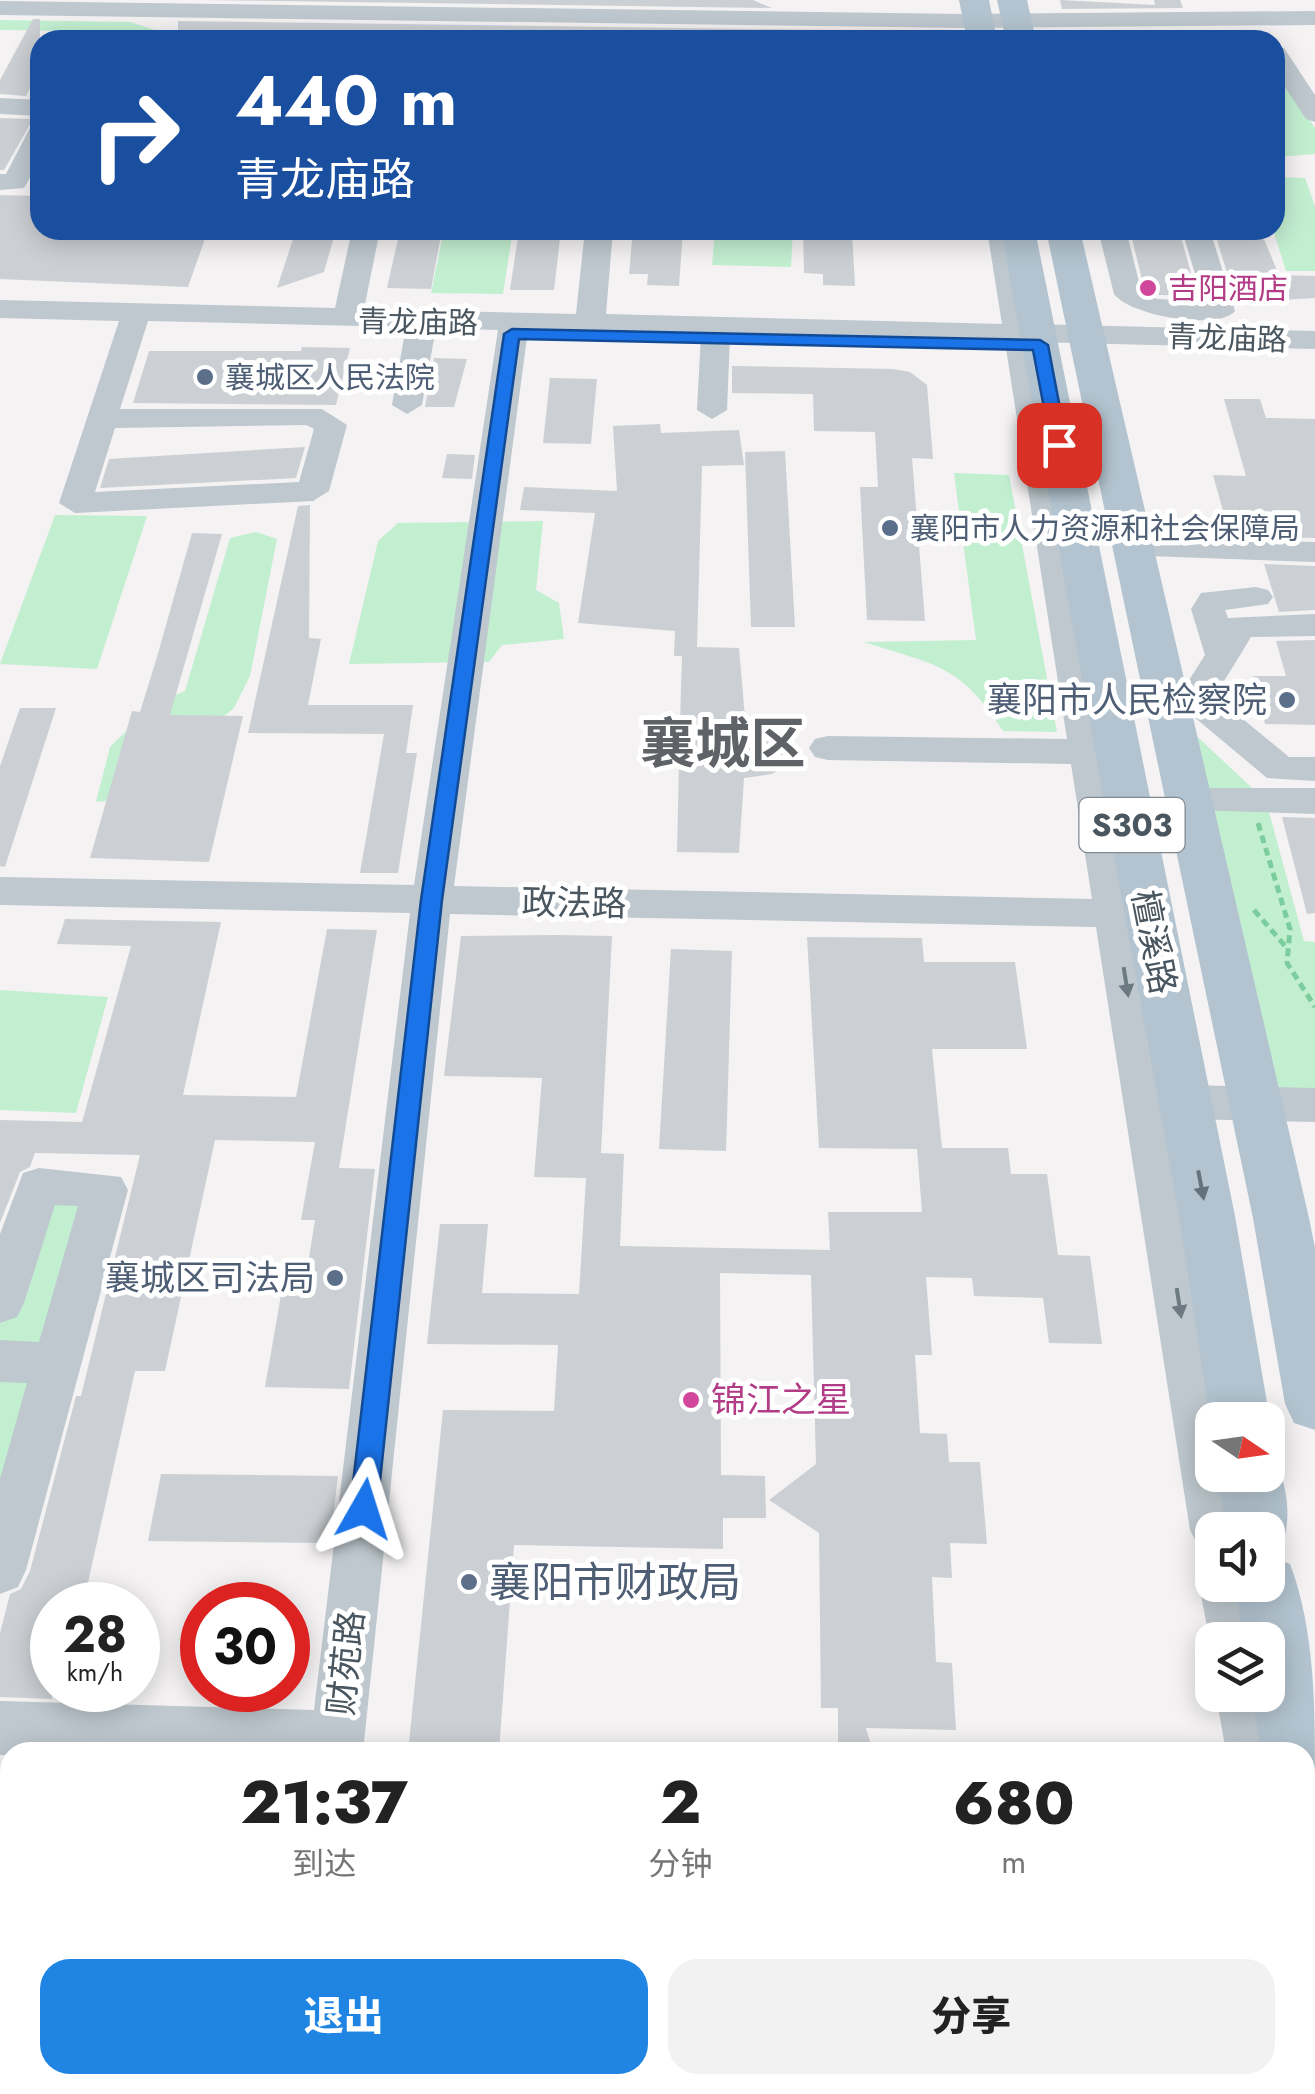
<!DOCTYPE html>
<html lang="zh">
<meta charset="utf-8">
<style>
body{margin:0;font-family:Jost,"Noto Sans SC",sans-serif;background:#f2f2f2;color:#222;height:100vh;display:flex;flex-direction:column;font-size:38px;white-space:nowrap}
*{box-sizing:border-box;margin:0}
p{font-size:32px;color:#767676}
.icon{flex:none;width:55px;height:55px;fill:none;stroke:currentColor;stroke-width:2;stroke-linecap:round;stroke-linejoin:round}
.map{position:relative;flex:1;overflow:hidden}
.details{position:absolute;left:0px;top:1742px;width:1315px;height:352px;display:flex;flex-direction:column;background:#fff;border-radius:30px 30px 0 0;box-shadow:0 5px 25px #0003}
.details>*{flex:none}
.hud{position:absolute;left:30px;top:30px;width:1255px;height:210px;border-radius:30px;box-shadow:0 5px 25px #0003;background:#1a4fa0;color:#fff;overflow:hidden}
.needle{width:65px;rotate:103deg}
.buttons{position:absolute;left:1195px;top:1402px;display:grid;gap:20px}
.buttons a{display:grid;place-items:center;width:90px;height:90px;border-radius:20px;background:#fff;box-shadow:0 5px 25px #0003;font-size:50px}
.speed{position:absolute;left:30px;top:1582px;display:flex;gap:20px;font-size:50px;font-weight:700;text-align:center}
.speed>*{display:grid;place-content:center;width:130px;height:130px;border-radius:50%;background:#fff;box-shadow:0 5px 25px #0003;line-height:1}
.speed small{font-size:25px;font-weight:400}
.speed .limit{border:15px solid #d22;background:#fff;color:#111}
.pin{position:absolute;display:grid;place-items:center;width:85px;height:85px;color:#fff;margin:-42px;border-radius:20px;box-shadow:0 5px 15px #0006}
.me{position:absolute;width:110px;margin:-55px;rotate:6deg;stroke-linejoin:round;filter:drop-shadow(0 0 8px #0008)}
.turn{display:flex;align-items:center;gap:35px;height:210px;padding:0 40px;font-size:45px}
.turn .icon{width:130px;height:130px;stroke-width:2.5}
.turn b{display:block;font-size:70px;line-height:85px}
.eta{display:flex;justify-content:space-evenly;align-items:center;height:170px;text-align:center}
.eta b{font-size:60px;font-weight:800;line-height:70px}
.primary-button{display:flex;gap:20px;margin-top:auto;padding:20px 40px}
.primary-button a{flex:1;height:115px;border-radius:30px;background:#1f84e2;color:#fff;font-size:40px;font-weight:800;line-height:115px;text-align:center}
.primary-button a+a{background:#f2f2f2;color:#222}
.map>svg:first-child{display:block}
.medical{fill:#fbe6e6}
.green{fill:#c3efd1}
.building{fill:#ccd0d4}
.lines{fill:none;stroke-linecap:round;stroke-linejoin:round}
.path{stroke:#7ccd9e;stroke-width:5;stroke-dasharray:8 5;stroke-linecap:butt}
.minor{fill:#bec8ce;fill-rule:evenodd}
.major{fill:#b3c4d0;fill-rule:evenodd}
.oneway{fill:#6d7981}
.oneway2{fill:#64727c}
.route{fill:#1a73e8;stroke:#114b97;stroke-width:2.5}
.hotel-dot{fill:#d1479c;stroke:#fff;stroke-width:4}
.service-dot{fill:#5c6f8a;stroke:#fff;stroke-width:4}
.labels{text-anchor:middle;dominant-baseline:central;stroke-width:10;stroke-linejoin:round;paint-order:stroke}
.far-hotel-label{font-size:30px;fill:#b23c85;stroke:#fff;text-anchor:start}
.far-street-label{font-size:30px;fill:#4a5760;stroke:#fff}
.far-service-label{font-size:30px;fill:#4e5e75;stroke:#fff;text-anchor:start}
.shield{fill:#fff;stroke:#808990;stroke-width:2.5}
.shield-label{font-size:32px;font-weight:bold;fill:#4a5760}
.service-label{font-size:35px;fill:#4e5e75;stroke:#fff;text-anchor:end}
.street-label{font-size:35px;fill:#4a5760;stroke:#fff}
.hotel-label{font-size:35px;fill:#b23c85;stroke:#fff;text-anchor:start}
.near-service-label{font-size:42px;fill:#4e5e75;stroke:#fff;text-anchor:start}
.town-label{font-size:55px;font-weight:bold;fill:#5f6367;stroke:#fff}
</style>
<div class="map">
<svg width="1315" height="2094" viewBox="0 0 1315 2094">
<rect width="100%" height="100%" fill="#f4f2f3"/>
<path class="medical" d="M653,28L945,29L946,40H651Z"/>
<g class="green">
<path d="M0,20L131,22L179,38H207L158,40L138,33L115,40H79L83,35L78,31L0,30Z"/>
<path d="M1275,68L1315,128V154L1275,157Z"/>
<path d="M1275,177L1305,178L1315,206V271H1286L1273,230Z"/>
<path d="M444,230H513L503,294L431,293Z"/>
<path d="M715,230H793L791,267L712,265Z"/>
<path d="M954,473L1009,475L1057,732L1003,731C961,664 934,665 864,642L976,640Z"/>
<path d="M55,515L147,516L97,669L0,664Z"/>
<path d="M543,521L536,590L559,603L564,639L502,645L489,662L349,664L378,541L398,523Z"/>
<path d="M256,532L277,539L250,676L234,708L189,745L169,795L96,802L110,747L154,704L185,691L230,538Z"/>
<path d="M1187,727L1266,801L1304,941L1315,942V1105L1274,1104Z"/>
<path d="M0,990L108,997L76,1113L0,1110Z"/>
<path d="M39,1186L105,1190L0,1570V1303Z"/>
</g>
<g class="building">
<path d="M204,0H753L772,8Z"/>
<path d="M1060,0L1155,5L1154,0H1180L1183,8L1062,9Z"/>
<path d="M33,19H40V68L26,96L0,94V80Z"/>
<path d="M178,21L825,30L845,38L371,40L237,32L234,39L207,38L178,37Z"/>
<path d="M1192,30L1196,40H1071L1068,31Z"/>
<path d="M0,118L33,119L4,170H0Z"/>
<path d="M0,195L40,196V230H208L188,287L0,279Z"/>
<path d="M296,230H336L324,272L277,288Z"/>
<path d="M400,230H442L431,289L387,288Z"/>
<path d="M519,230H561L554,290H510Z"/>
<path d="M633,230H683L679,286L647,285L648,274H629Z"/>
<path d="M803,230H852L855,286L823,285V274L804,273Z"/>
<path d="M1130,230H1179L1197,295H1157L1144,288Z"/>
<path d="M1214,230H1255L1258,239H1264L1279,275L1315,276V298L1251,302L1249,296H1234Z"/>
<path d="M302,347L350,348L336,405L133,403L149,351H301Z"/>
<path d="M434,358L467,359L454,407H425Z"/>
<path d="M732,366L893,369L910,372L927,385L933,459L912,458L925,621L867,620L860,487H878L875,432L814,431L813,394L732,393Z"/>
<path d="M550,378L597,379L591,444L543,443Z"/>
<path d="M1224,399H1260L1266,418L1315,419V538L1230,536L1213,475L1246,476Z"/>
<path d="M660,424L661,433L739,430L744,465L702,466L697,647L739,648L745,718L774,725L795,748L789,763L772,774L744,778L739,853L677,852L679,763H664L665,724H680L682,656H674L675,631L578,623L595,513L520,510L524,487L617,491L613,426Z"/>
<path d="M305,447L296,478L100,488L109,459Z"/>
<path d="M785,451L795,627H751L745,452Z"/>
<path d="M447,454L475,455L472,479L442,478Z"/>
<path d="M310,505L309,638L321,639L308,705H413L406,753H417L398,873H360L384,734L248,733L298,506Z"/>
<path d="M192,533L222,534L170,715L243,716L209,862L90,858L132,711L140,712L157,657Z"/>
<path d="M1264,564L1315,566V610L1279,612Z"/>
<path d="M1315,640V725L1265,724L1253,676H1286L1276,641Z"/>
<path d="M20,708H56L5,867L0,866V766Z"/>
<path d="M1282,817L1315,818V913L1307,914Z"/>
<path d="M65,919L221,922L183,1095L296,1097L327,929L377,930L339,1168L375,1169L349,1389L265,1387L281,1295L303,1296L315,1220H301L315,1142L215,1140L165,1371H135L83,1605H52V1699L0,1697V1633L10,1594L21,1589L30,1571L76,1396H81L140,1155L35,1153L30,1167L20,1172L0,1223V1120L82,1122L131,946L57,944Z"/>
<path d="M555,935L612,936L601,1153L624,1154L620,1246L830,1250L828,1212H922L917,1149L819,1148L807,937L922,938L924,962H1015L1027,1049H932L942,1148H1008L1011,1174H1047L1058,1255L1090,1256L1102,1344L1049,1343L1043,1298L974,1296L972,1278L926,1277L932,1355H915L920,1433L947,1434L949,1462H980L987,1544L950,1543L952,1578L932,1577L936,1662L952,1663L956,1730L866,1728L872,1748L838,1746V1708H821L819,1533L769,1500L816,1464L811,1275L720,1273L721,1475L765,1476L766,1518H723V1549L514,1545L499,1752H408L443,1410L554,1411L558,1345L427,1344L440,1224H488L482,1293L579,1294L586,1178L534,1177L542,1078L444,1076L461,936Z"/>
<path d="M671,949L732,951L726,1151L659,1149Z"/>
<path d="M161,1474L338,1476L330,1543L148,1541Z"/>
</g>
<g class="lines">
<g class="path">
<path d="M1258,823L1290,929L1287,963L1315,1007"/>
<path d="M1254,910L1286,947"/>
</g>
<g class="minor">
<path d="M0,1L964,14L1315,11V25L964,28L0,15Z"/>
<path d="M1275,46L1284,48L1315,95V122L1306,119L1275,72Z"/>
<path d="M0,98L40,100V116L0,114Z"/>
<path d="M40,124C40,150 38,166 24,188L0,190V174H6L31,126Z"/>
<path d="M352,230H380L364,309L576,314L585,230H613L606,314L1002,324L987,230H1015L1031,324L1315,331V349L1034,342L1132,900L1157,904L1163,914L1157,924L1137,928L1166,1097L1170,1090L1185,1085L1315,1088V1122L1185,1119L1169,1112L1222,1420H1212V1475H1232L1242,1530H1212V1552L1198,1546L1190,1530L1096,927L450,914L363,1752L0,1755V1701L314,1710L410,913L0,905V877L414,885L498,330L436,328L422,405L407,414L392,405L406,327L148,321L120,409H322L347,425L329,491L313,501L75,513L59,503L119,321L0,318V300L335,308ZM528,330L701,334L697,410L712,419L727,410L730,335L1005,342L1067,739L828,736L815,739L809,748L815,757L828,760L1071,764L1092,899L454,886ZM306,425L314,429L299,482L95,492L115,428Z"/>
<path d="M1098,230H1126L1141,290L1157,299L1203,301L1182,230H1210L1235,311C1219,331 1130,316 1114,294Z"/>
<path d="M1133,538L1315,542V562L1121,555L1116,548L1121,541Z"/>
<path d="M1256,587L1268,590L1273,597L1268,604L1225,610L1228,618L1315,614V636L1251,637L1215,696L1289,757H1315V781L1267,778L1187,711L1153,708L1148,700L1153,692L1184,688L1205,655L1191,609L1201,593Z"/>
<path d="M1204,788H1315V814L1191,810L1185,801L1191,792Z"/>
<path d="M39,1168L121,1177L128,1190L26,1570L18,1587L0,1594V1479L27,1383L0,1382V1340L39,1342L78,1206L55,1205L24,1303L17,1317L0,1323V1234L23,1173Z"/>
<path d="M1212,1566V1585H1251L1261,1640H1212V1652L1199,1585L1207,1568Z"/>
<path d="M1268,1689L1280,1752H1226L1216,1695H1268Z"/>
<path d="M1305,2038L1315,2043V2094H1278L1277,2085H1305Z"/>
<path d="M266,2085H328L327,2094H265Z"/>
</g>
<g class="major">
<path d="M959,0H989L997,40H967Z"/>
<path d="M997,0H1027L1036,40H1006Z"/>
<path d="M1001,230H1035L1235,1216L1270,1420L1268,1426V1420H1212V1426L1210,1420L1179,1216Z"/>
<path d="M1046,230H1080L1309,1218L1315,1248V1430L1294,1423L1285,1404L1253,1218Z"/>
<path d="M1268,1454C1289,1476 1293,1524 1280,1550L1268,1555V1530H1226L1218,1475H1268Z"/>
<path d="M1268,1555L1290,1564C1315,1630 1315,1707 1315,1777L1307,1781L1315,1784V1912L1305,1907V1752H1261L1252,1695H1268V1640H1243L1235,1585H1268Z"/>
</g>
</g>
<defs><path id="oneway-solid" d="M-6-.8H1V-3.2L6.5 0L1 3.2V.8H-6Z" transform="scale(2.5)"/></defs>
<g class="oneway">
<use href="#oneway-solid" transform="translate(1126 982) rotate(81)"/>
<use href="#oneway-solid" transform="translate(1179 1303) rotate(81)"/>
</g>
<use class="oneway2" href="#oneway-solid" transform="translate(1201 1185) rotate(79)"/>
<path class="route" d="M512,329L1040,340L1048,345L1067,445L1059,450L1051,445L1033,350L519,339L442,900L377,1509L373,1518L364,1521L354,1518L350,1509L421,900L504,334Z"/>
<g class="hotel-dot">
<circle cx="1148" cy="288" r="10"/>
<circle cx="691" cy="1400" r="10"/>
</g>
<g class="service-dot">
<circle cx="205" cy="377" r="10"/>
<circle cx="890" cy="528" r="10"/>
<circle cx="1287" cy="700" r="10"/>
<circle cx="335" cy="1278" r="10"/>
<circle cx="469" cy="1582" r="10"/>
</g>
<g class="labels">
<g class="far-hotel-label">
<text x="1168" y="288">吉阳酒店</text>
</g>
<g class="far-street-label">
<text transform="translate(418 322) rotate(1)">青龙庙路</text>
<text transform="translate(1227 338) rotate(2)">青龙庙路</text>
</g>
<g class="far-service-label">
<text x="225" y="377">襄城区人民法院</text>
<text x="910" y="528">襄阳市人力资源和社会保障局</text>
</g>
<rect class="shield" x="1079.5" y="798" width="105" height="54" rx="8"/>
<g class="shield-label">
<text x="1132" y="825">S303</text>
</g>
<g class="service-label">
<text x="1267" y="700">襄阳市人民检察院</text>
<text x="315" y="1278">襄城区司法局</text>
</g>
<g class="street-label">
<text transform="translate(574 903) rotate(1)">政法路</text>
<text transform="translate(1154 942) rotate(79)">檀溪路</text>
<text transform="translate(346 1663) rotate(-84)">财苑路</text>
</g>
<g class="hotel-label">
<text x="711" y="1400">锦江之星</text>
</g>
<g class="near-service-label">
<text x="489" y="1582">襄阳市财政局</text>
</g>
<g class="town-label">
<text x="723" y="744">襄城区</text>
</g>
</g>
</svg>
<div class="buttons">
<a><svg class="needle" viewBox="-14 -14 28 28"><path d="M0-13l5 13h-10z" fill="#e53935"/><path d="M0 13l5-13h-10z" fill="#767676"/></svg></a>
<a><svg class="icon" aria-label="sound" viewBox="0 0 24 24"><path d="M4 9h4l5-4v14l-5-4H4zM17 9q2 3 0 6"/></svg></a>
<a><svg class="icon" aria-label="layers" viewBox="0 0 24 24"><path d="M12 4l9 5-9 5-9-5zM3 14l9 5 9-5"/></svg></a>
</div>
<div class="speed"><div>28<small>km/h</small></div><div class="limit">30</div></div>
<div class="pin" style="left:1059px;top:445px;background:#d93025"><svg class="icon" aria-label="arrive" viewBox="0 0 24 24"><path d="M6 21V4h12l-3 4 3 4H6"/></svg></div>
<svg class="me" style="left:364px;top:1509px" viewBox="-20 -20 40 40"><path d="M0-17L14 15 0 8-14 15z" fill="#1a73e8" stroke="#fff" stroke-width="4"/></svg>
<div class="hud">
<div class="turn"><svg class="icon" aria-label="right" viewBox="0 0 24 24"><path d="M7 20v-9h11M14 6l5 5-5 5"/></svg><div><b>440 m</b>青龙庙路</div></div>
</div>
<section class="details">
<div class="eta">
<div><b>21:37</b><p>到达</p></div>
<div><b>2</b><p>分钟</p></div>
<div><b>680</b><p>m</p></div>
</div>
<div class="primary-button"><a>退出</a><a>分享</a></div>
</section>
</div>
